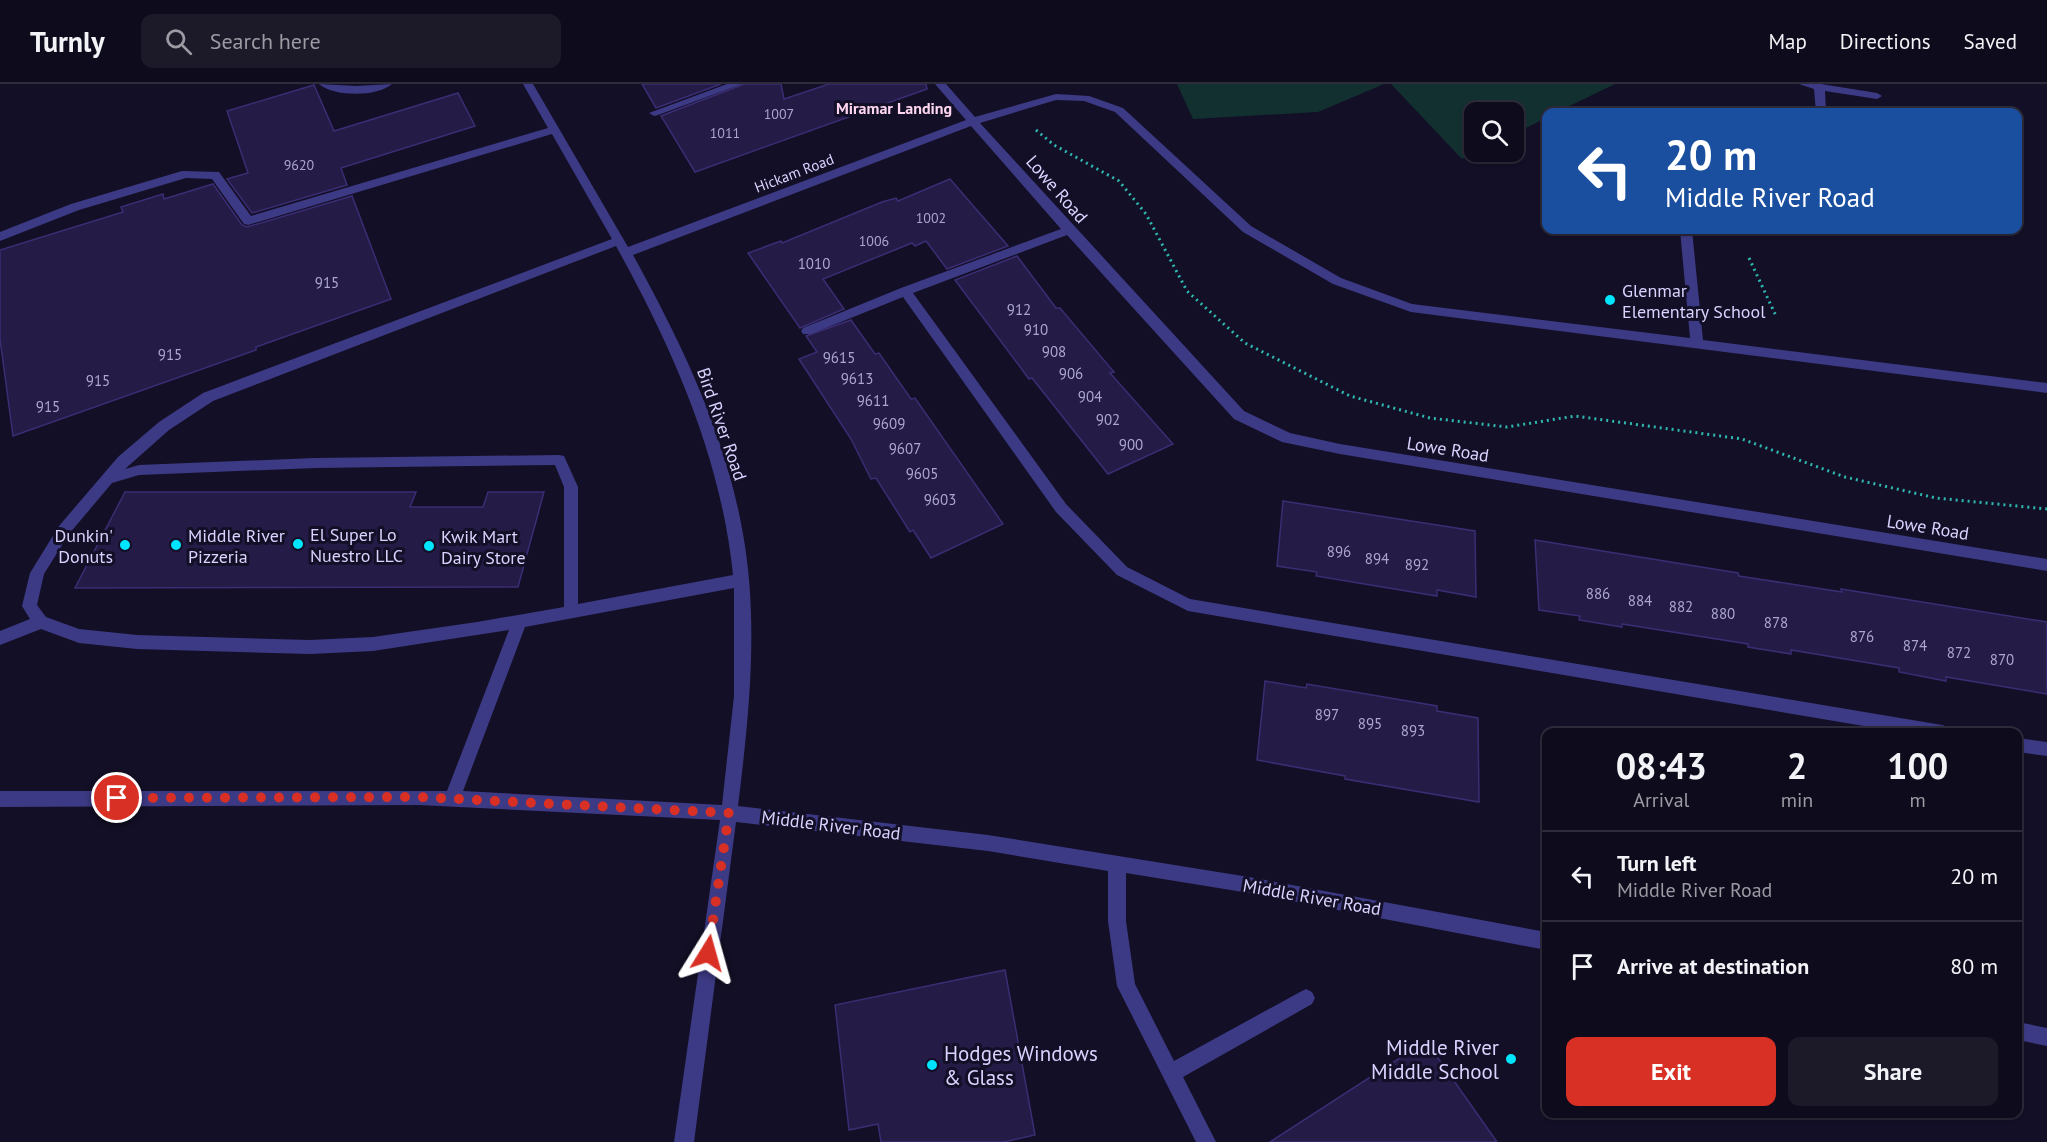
<!DOCTYPE html>
<style>
body{margin:0;font-family:"PT Sans",sans-serif;background:#1c1929;color:#f1f3f6;height:100vh;display:flex;flex-direction:column;font-size:22px;white-space:nowrap}
*{box-sizing:border-box;margin:0}
p{font-size:20px;color:#9b9ba3}
.icon{flex:none;width:33px;height:33px;fill:none;stroke:currentColor;stroke-width:2;stroke-linecap:round;stroke-linejoin:round}
.map{position:relative;flex:1;overflow:hidden}
.sheet{position:absolute;left:1542px;top:644px;width:480px;height:390px;display:flex;flex-direction:column;background:#0e0b1c;border-radius:12px;box-shadow:0 2px 4px #0004,0 0 0 2px #2e2b3b}
.sheet>*{flex:none}
.top-card{position:absolute;left:1542px;top:24px;width:480px;height:126px;border-radius:12px;box-shadow:0 2px 4px #0004,0 0 0 2px #2e2b3b;background:#1a4fa0;color:#fff;overflow:hidden}
.fabs{position:absolute;left:1464px;top:18px;display:grid;gap:12px}
.fabs a{display:grid;place-items:center;width:60px;height:60px;border-radius:12px;background:#0e0b1c;box-shadow:0 2px 4px #0004,0 0 0 2px #2e2b3b;font-size:30px}
.pin{position:absolute;display:grid;place-items:center;width:51px;height:51px;color:#fff;margin:-26px;border:3px solid #fff;border-radius:50%;box-shadow:0 2px 6px #0007}
.me{position:absolute;width:66px;margin:-33px;rotate:8deg;stroke-linejoin:round;filter:drop-shadow(0 0 4px #0008)}
.turn{display:flex;align-items:center;gap:21px;height:126px;padding:0 24px;font-size:27px}
.turn .icon{width:78px;height:78px;stroke-width:2.5}
.turn b{display:block;font-size:42px;line-height:51px}
.eta{display:flex;justify-content:space-evenly;align-items:center;height:102px;text-align:center}
.eta b{font-size:36px;font-weight:700;line-height:42px}
.primary-button{display:flex;gap:12px;margin-top:auto;padding:12px 24px}
.primary-button a{flex:1;height:69px;border-radius:12px;background:#d93025;color:#fff;font-size:24px;font-weight:700;line-height:69px;text-align:center}
.primary-button a+a{background:#1c1929;color:#f1f3f6}
ul{padding:0;list-style:none}
li{display:flex;align-items:center;gap:18px;height:90px;padding:0 24px;border-top:2px solid #2e2b3b}
li div{flex:1}
li b{display:block;font-size:22px}
li em{font-style:normal}
header{display:flex;align-items:center;gap:36px;box-sizing:border-box;height:84px;padding:0 30px;background:#0e0b1c;border-bottom:2px solid #2e2b3b}
header strong{font-size:28px}
nav{display:flex;gap:33px;margin-inline-start:auto;font-size:21px}
.search{width:420px;height:54px;background:#1c1929;display:flex;align-items:center;gap:15px;box-sizing:border-box;padding:0 21px;border-radius:12px;color:#9b9ba3;font-size:22px}
.map>svg:first-child{display:block}
.green{fill:#12302f}
.building{fill:#241b47;stroke:#3b2d73;stroke-width:1.5}
.lines{fill:none;stroke-linecap:round;stroke-linejoin:round}
.path{stroke:#2fb8b0;stroke-width:3;stroke-dasharray:2 4;stroke-linecap:butt}
.minor{fill:#3d3a85;fill-rule:evenodd}
.route{stroke:#d93025;stroke-width:10;stroke-dasharray:0 18}
.poi-dot{fill:#00e5ff;stroke:#130f26;stroke-width:2}
.labels{text-anchor:middle;dominant-baseline:central;stroke-width:6;stroke-linejoin:round;paint-order:stroke}
.far-number-label{font-size:14px;fill:#aca6d1}
.far-street-label{font-size:15px;fill:#d9d4ff;stroke:#130f26}
.number-label{font-size:15px;fill:#aca6d1}
.far-neighbourhood-label{font-size:16px;font-weight:bold;fill:#ffd6f0;stroke:#130f26}
.street-label{font-size:18px;fill:#d9d4ff;stroke:#130f26}
.poi-label{font-size:18px;fill:#d9d4ff;stroke:#130f26;text-anchor:start}
.near-poi-label{font-size:21px;fill:#d9d4ff;stroke:#130f26;text-anchor:end}
</style>
<header>
<strong>Turnly</strong>
<div class="search"><svg class="icon" aria-label="search" viewBox="0 0 24 24"><circle cx="10" cy="10" r="6"/><path d="M15 15l6 6"/></svg>Search here</div>
<nav><a>Map</a><a>Directions</a><a>Saved</a></nav>
</header>
<div class="map">
<svg width="2047" height="1058" viewBox="0 0 2047 1058">
<rect width="100%" height="100%" fill="#130f26"/>
<g class="green">
<path d="M1177,0H1384L1318,28L1193,35Z"/>
<path d="M1391,0H1615L1557,28H1546V34L1514,50V28H1474V68H1478L1462,75Z"/>
</g>
<g class="building">
<path d="M642,0H721L656,24Z"/>
<path d="M744,0H781L784,15L829,0H926L927,5L695,88L661,32Z"/>
<path d="M314,1L334,47L458,9L475,42L341,84L347,101L252,129L227,95L248,89L227,27Z"/>
<path d="M950,95L1008,162L947,185L926,157L915,162L912,159L823,195L844,225L800,244L748,169L781,157L782,159L882,118L896,114L898,117Z"/>
<path d="M213,100L242,141L247,143L352,112L391,215L256,263V266L13,352L0,255V166L123,128L121,123L163,110L164,115Z"/>
<path d="M1017,172L1056,224H1060L1114,288L1110,289L1173,360L1108,390L1032,294L1029,295L955,196Z"/>
<path d="M851,236L875,270L879,269L911,315L915,314L1003,440L931,474L913,446L910,448L876,394L871,395L851,355L799,275L817,268L806,252Z"/>
<path d="M125,408H416L410,423H483L488,408H544L518,503L75,504Z"/>
<path d="M1283,417L1475,447L1476,513L1437,506V512L1316,492L1317,488L1277,482Z"/>
<path d="M1535,456L1738,489L1739,492L1842,508L1841,505L2047,538V610L1946,593V597L1899,588V584L1791,566V570L1748,563V560L1622,540V543L1579,536L1580,532L1539,526Z"/>
<path d="M1265,597L1306,604L1307,600L1390,614L1437,622V627L1478,634L1479,718L1345,695V692L1257,676Z"/>
<path d="M1005,886L1035,1051L1004,1058H881L878,1040L849,1046L835,921Z"/>
<path d="M1426,957L1497,1058H1270Z"/>
</g>
<g class="lines">
<g class="path">
<path d="M1036,46L1054,61L1119,97L1146,130L1187,207L1245,259L1350,312L1430,334L1507,343L1575,332L1742,355L1845,393L1936,414L2047,425"/>
<path d="M1749,174L1776,232"/>
</g>
<g class="minor">
<path d="M319,0L356,2L392,0C377,13 334,13 319,0Z"/>
<path d="M523,0H533L628,163L966,36L935,0H946L975,33L1056,10L1089,12L1123,24L1251,142L1341,194L1412,220L1690,254L1680,146H1692L1703,256L2047,299V309L1411,228L1333,200L1243,148L1115,28L1084,17L1056,16L980,39L1244,327L1290,349L1340,360L2047,475V487L1340,370L1282,358L1234,335L1067,151L913,209L1066,420L1127,483L1190,515L1942,641L1948,643L1950,648H1899L1188,527L1117,491L1056,428L903,213L811,250H803L801,247L803,244L901,204L1061,145L971,42L633,171C681,258 726,351 743,450C759,539 749,633 738,722L988,751L1249,793L1546,848V866L1249,809L1126,789V837L1135,900L1174,977L1300,908L1306,905L1312,908L1315,914L1312,920L1183,993L1216,1058H1196L1117,902L1108,837V787L988,767L736,738L694,1058H674L720,736L419,721L0,723V707H447L509,546L373,567L310,570L137,565L79,559L41,545L0,561V547L30,535L22,522L30,489L59,442L118,373L159,338L203,309L612,155L552,50L248,141L244,140L212,95L186,94L79,126L0,157V148L71,120L182,87L219,88L251,132L548,44ZM616,162C673,265 721,373 733,491L578,520V403L564,372L559,371L315,374L139,381L125,385L169,346L213,317ZM555,381L564,403V523L477,538L373,553L310,556L137,551L79,545L46,533L37,521L44,490L69,450L112,399L139,391L315,384ZM734,504V612L722,721L463,707L525,543Z"/>
<path d="M727,0H742L658,31L654,32L649,29Z"/>
<path d="M1799,0H1821L1877,9L1882,12L1877,15L1825,7L1826,28H1816L1814,5Z"/>
<path d="M2018,654L2047,658V672L2018,668Z"/>
<path d="M2018,938L2047,944V962L2018,956Z"/>
</g>
</g>
<g class="lines">
<path class="route" d="M117,714L419,713L729,729L708,869"/>
</g>
<g class="poi-dot">
<circle cx="1610" cy="216" r="6"/>
<circle cx="298" cy="460" r="6"/>
<circle cx="125" cy="461" r="6"/>
<circle cx="176" cy="461" r="6"/>
<circle cx="429" cy="462" r="6"/>
<circle cx="1511" cy="975" r="6"/>
<circle cx="932" cy="981" r="6"/>
</g>
<g class="labels">
<g class="far-number-label">
<text x="779" y="30">1007</text>
<text x="725" y="49">1011</text>
<text x="299" y="81">9620</text>
<text x="931" y="134">1002</text>
<text x="874" y="157">1006</text>
</g>
<g class="far-street-label">
<text transform="translate(794 89) rotate(-21)">Hickam Road</text>
</g>
<g class="number-label">
<text x="814" y="179">1010</text>
<text x="327" y="198">915</text>
<text x="1019" y="225">912</text>
<text x="1036" y="245">910</text>
<text x="1054" y="267">908</text>
<text x="170" y="270">915</text>
<text x="839" y="273">9615</text>
<text x="1071" y="289">906</text>
<text x="857" y="294">9613</text>
<text x="98" y="296">915</text>
<text x="1090" y="312">904</text>
<text x="873" y="316">9611</text>
<text x="48" y="322">915</text>
<text x="1108" y="335">902</text>
<text x="889" y="339">9609</text>
<text x="1131" y="360">900</text>
<text x="905" y="364">9607</text>
<text x="922" y="389">9605</text>
<text x="940" y="415">9603</text>
<text x="1339" y="467">896</text>
<text x="1377" y="474">894</text>
<text x="1417" y="480">892</text>
<text x="1598" y="509">886</text>
<text x="1640" y="516">884</text>
<text x="1681" y="522">882</text>
<text x="1723" y="529">880</text>
<text x="1776" y="538">878</text>
<text x="1862" y="552">876</text>
<text x="1915" y="561">874</text>
<text x="1959" y="568">872</text>
<text x="2002" y="575">870</text>
<text x="1327" y="630">897</text>
<text x="1370" y="639">895</text>
<text x="1413" y="646">893</text>
</g>
<g class="far-neighbourhood-label">
<text x="894" y="24">Miramar Landing</text>
</g>
<g class="street-label">
<text transform="translate(1057 105) rotate(49)">Lowe Road</text>
<text transform="translate(722 340) rotate(71)">Bird River Road</text>
<text transform="translate(1448 365) rotate(9)">Lowe Road</text>
<text transform="translate(1928 443) rotate(9)">Lowe Road</text>
<text transform="translate(831 741) rotate(7)">Middle River Road</text>
<text transform="translate(1312 813) rotate(10)">Middle River Road</text>
</g>
<g class="poi-label">
<text x="1622" y="206">Glenmar<tspan x="1622" dy="21">Elementary School</tspan></text>
<text x="310" y="450">El Super Lo<tspan x="310" dy="21">Nuestro LLC</tspan></text>
<text x="113" y="451" text-anchor="end">Dunkin'<tspan x="113" dy="21">Donuts</tspan></text>
<text x="188" y="451">Middle River<tspan x="188" dy="21">Pizzeria</tspan></text>
<text x="441" y="452">Kwik Mart<tspan x="441" dy="21">Dairy Store</tspan></text>
</g>
<g class="near-poi-label">
<text x="1499" y="963">Middle River<tspan x="1499" dy="24">Middle School</tspan></text>
<text x="944" y="969" text-anchor="start">Hodges Windows<tspan x="944" dy="24">&amp; Glass</tspan></text>
</g>
</g>
</svg>
<div class="fabs">
<a><svg class="icon" aria-label="search" viewBox="0 0 24 24"><circle cx="10" cy="10" r="6"/><path d="M15 15l6 6"/></svg></a>
</div>
<div class="pin" style="left:117px;top:714px;background:#d93025"><svg class="icon" aria-label="arrive" viewBox="0 0 24 24"><path d="M6 21V4h12l-3 4 3 4H6"/></svg></div>
<svg class="me" style="left:708px;top:869px" viewBox="-20 -20 40 40"><path d="M0-17L14 15 0 8-14 15z" fill="#d93025" stroke="#fff" stroke-width="4"/></svg>
<div class="top-card">
<div class="turn"><svg class="icon" aria-label="left" viewBox="0 0 24 24"><path d="M17 20v-9H6M10 6l-5 5 5 5"/></svg><div><b>20 m</b>Middle River Road</div></div>
</div>
<section class="sheet">
<div class="eta">
<div><b>08:43</b><p>Arrival</p></div>
<div><b>2</b><p>min</p></div>
<div><b>100</b><p>m</p></div>
</div>
<ul>
<li><svg class="icon" aria-label="left" viewBox="0 0 24 24"><path d="M17 20v-9H6M10 6l-5 5 5 5"/></svg><div><b>Turn left</b><p>Middle River Road</p></div><em>20 m</em></li>
<li><svg class="icon" aria-label="arrive" viewBox="0 0 24 24"><path d="M6 21V4h12l-3 4 3 4H6"/></svg><div><b>Arrive at destination</b></div><em>80 m</em></li>
</ul>
<div class="primary-button"><a>Exit</a><a>Share</a></div>
</section>
</div>
